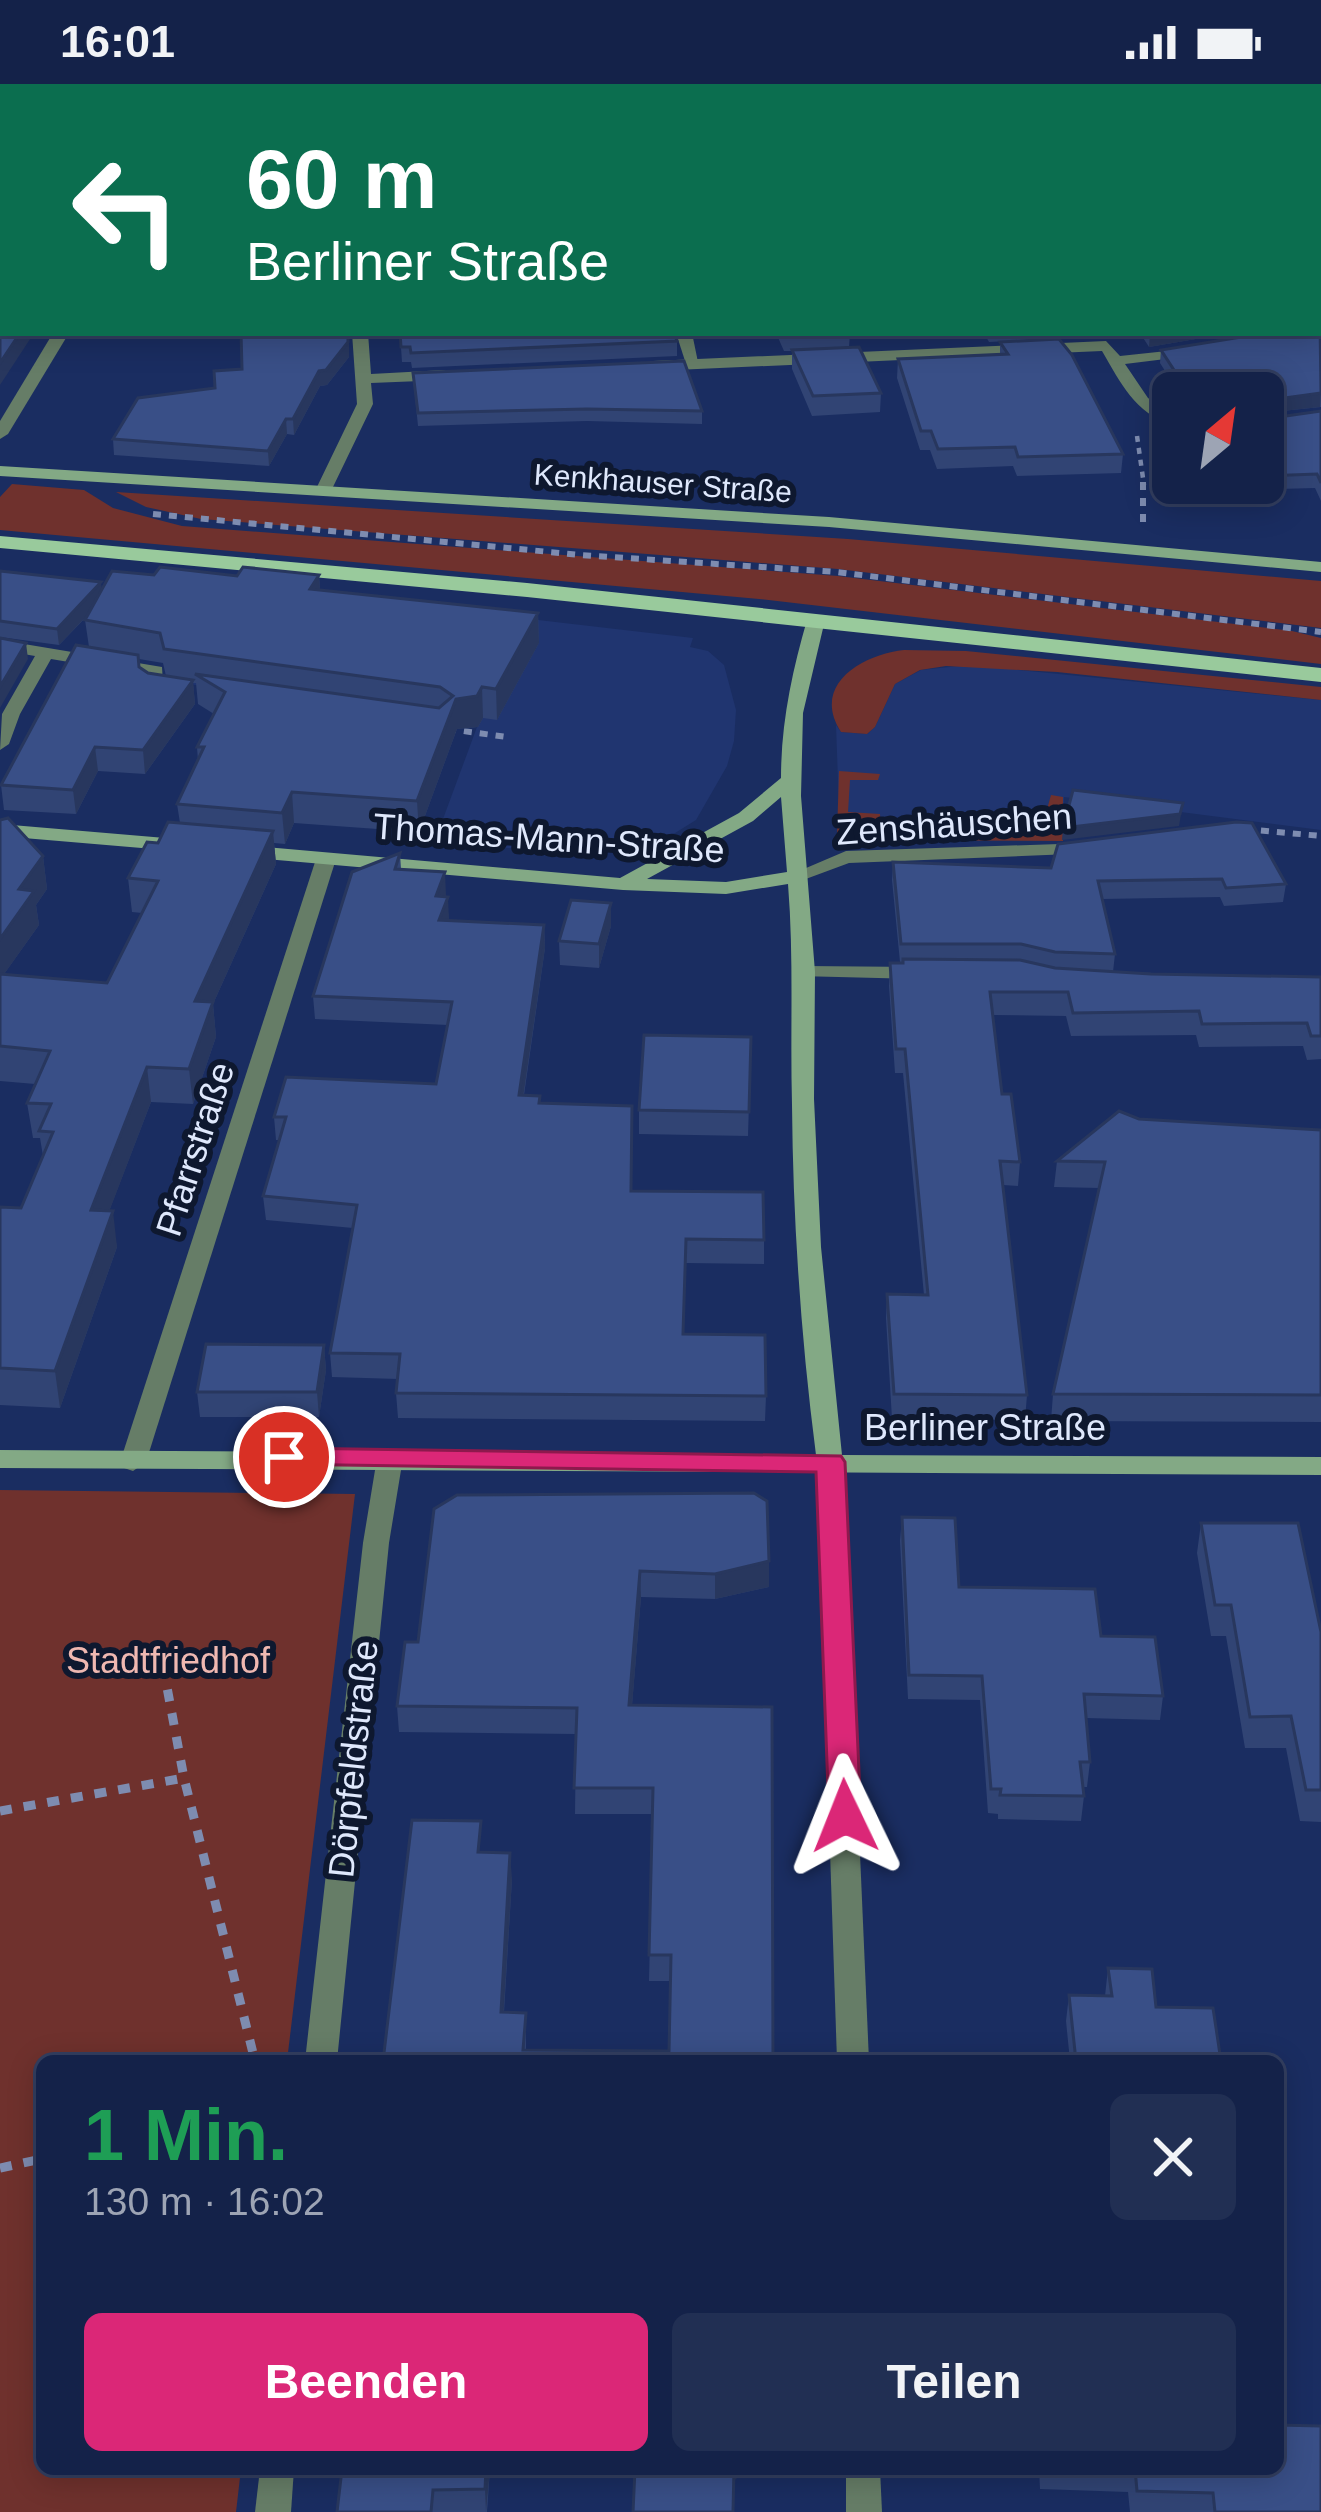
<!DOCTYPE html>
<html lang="de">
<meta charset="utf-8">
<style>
body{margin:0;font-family:Arial,sans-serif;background:#212f53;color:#f1f3f6;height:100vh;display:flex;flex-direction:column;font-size:45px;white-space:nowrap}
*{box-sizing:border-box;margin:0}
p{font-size:39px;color:#9da4b4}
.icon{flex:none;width:66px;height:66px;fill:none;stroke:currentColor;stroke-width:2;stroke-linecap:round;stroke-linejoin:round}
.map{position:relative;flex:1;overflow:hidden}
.sheet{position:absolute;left:36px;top:1971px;width:1248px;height:420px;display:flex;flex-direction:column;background:#142249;border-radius:18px;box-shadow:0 6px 30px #0003,0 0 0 3px #333f61}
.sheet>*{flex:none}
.top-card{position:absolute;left:0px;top:0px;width:1323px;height:252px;box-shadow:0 6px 30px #0003,0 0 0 3px #333f61;background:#0b6e4f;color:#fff;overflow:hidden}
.needle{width:78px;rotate:29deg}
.fabs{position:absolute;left:1152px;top:288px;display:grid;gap:24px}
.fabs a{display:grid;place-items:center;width:132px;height:132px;border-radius:18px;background:#142249;box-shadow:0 6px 30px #0003,0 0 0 3px #333f61;font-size:60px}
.pin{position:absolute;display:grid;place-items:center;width:102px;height:102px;color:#fff;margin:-51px;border:6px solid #fff;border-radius:50%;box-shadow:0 3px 12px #0007}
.me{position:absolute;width:132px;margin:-66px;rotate:358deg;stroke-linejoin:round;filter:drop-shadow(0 0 9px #0008)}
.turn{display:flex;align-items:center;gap:42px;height:252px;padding:0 48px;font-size:54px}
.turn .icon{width:156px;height:156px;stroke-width:2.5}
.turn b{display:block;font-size:84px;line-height:102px}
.round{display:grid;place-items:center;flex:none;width:126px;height:126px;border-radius:18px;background:#212f53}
.summary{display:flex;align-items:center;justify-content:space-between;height:204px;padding:0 48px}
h1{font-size:72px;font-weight:700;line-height:90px;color:#1e9e55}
.action{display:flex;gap:24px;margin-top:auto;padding:24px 48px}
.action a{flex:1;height:138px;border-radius:18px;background:#db2777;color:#fff;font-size:48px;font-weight:700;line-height:138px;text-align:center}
.action a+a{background:#212f53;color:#f1f3f6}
.status{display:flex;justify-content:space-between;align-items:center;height:84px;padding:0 60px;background:#142249;direction:ltr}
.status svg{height:33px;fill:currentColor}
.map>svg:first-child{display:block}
.built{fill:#203570}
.green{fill:#6f312d}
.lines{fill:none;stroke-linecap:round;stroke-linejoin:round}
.path-far2{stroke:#7e8cb0;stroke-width:4.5;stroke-dasharray:6 6;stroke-linecap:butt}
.path-far1{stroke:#7e8cb0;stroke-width:6;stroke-dasharray:8 8;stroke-linecap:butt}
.path{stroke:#7e8cb0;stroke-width:9;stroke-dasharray:12 12;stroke-linecap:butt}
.lane{fill:#667d67;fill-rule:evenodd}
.street{fill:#667d67;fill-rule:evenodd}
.secondary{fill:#83a985;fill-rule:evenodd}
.primary{fill:#99ca9c;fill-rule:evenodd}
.wall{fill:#314474;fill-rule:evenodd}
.shaded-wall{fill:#28375e}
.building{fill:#394f87;stroke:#28375e;stroke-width:3}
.route{fill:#db2777;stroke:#8e194d;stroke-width:3}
.labels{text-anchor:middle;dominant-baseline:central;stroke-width:12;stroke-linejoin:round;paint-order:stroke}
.far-street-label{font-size:30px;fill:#dfe8fc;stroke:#0e182f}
.street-label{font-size:36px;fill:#dfe8fc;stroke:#0e182f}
.park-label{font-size:36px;fill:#efb8b1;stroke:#0e182f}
</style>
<div class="status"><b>16:01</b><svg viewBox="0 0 49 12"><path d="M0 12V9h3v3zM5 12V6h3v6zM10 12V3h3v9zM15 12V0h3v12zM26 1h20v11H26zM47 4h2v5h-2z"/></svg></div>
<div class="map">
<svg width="1321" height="2428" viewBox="0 0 1321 2428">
<rect width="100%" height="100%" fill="#1a2d61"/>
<g class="built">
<path d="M452,526L693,554L690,563L708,567L724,581L736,626L734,657L727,682L696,736L675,749L625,767L433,762L477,643L385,622L169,598Z"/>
<path d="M969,581L1321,616V746L1064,713L1063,757L840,753L836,641L841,648L867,650L875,643L895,600L921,586Z"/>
</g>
<g class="green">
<path d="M12,400L84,406L113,424L182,442L838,492L1292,547L1321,554V580L759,515L0,446V413Z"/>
<path d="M116,408L848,455L1321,497V544L838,485L201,435L146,423Z"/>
<path d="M904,566L966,567L1321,603V616L1057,588L946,582L920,586L895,600L875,643L867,650L841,648C810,600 864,570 904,566Z"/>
<path d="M839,687L880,690L878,696H850L848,728L880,730L881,745L1015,749V733L1044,736L1051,711L1063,713V757L845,756L837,751Z"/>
<path d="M0,1406L355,1410L287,1977H42V2385H241L236,2428H0Z"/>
</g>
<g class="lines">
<g class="path-far2">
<path d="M31,3L35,0"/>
<path d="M1137,352L1144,401"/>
</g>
<g class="path-far1">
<path d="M153,430L581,471L837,488L1321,548"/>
<path d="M1143,438V398"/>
<path d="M448,645L507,653"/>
<path d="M1245,745L1321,752"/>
</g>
<g class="path">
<path d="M163,1582L184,1694L255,1977"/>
<path d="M0,1727L184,1694"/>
<path d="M0,2084L42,2075"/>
</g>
<g class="lane">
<path d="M676,249H692L699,283L686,280Z"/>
<path d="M0,556L162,583L163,599L182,606C174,615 152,611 144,603L146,591L51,575L20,630L9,660L0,666L2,630L35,572L0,566Z"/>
<path d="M805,882L918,883L929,889L918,895L798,892L794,888Z"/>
</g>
<g class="street">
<path d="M909,0H923L925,3H911Z"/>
<path d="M3,45V53L0,54V46Z"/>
<path d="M53,249H69L8,350L0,355V337Z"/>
<path d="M352,249H368L371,290L445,286L453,291L445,296L371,299L373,320L332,405L324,410L316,405L357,320Z"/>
<path d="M1106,257L1120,272L1195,264V270L1190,272L1125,280L1148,314L1173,331V341C1134,329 1121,299 1102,267L653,287L645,282L653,277Z"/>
<path d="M1088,759L1095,761V769L849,779L795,799L785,793L846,767Z"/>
<path d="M326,769L336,775L146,1378L133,1387L124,1384L120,1378L316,775Z"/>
<path d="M390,1365L403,1374L389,1459L337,1977H305L363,1459L377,1374Z"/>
<path d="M830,1369L843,1378L869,1977H837L817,1378Z"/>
<path d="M260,2385H294L291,2428H255Z"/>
<path d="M846,2385H880L882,2428H846Z"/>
</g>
<g class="secondary">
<path d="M0,382L829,433L1321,478V488L829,443L0,392Z"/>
<path d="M816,531L825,536L803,629L801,712L815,888L814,1015L821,1163L842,1371L1321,1373V1391L0,1384V1366L816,1371C801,1255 793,1138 792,1021C790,947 794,874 788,800L726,810L623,806L242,773L232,767L242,761L620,794L739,729L781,694C781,639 792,588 807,536ZM781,713L787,788L726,798L647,795L753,737Z"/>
<path d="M0,740L177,755L187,761L177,767L0,752Z"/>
</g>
<path class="primary" d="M0,452L527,499L1321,584V598L527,513L0,464Z"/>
</g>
<g class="wall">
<path d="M936,0H1217L1221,3H940Z"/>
<path d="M1321,236V323L1263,329L1265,335L1321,327V417L1315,404L1182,408L1177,399H1263V309H1179L1160,279L1161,266L1320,249Z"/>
<path d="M349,249V273L327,301L320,302L294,351L287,350L269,382L114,371L113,355L215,304L242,285Z"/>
<path d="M400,249L677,257V272L412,284L411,278H402Z"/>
<path d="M776,249H850L849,263L881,309L880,328L812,332L792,285V267H784Z"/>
<path d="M984,249H1047L1046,255L989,258Z"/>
<path d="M1140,249H1231L1149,263Z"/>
<path d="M1000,258L1123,370L1121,389L1017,392L1013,382L937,385L930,366H920L897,294L898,275L1000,271Z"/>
<path d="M414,302L702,327V340L587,337L418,342Z"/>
<path d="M1173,352V389L1163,366L1164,353Z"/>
<path d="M0,487L102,506L154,491H319L320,506L538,529L539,559L497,636L483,634L478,643L457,645L419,748L294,739L285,760L274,759L276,780L213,920L216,953L193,1020L151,1018L109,1127L117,1163L60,1324L0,1321V1123L21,1124L43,1072L40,1054H33L27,1019L35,1000L0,997V736L43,772L47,805L36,821L39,841L4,890L107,899L142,829L132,828L128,794L158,759L180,739L177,720L198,677L197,663L214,630L198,620L196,599H193L195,620L145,690L98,687L76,730L4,726L1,701L89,563L85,536L90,529L59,561L0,553ZM139,575L163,579L166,592L148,589L140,584Z"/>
<path d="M400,769L401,785L446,811L449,836L544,841L545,864L524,1011L540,1012V1019L631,1107L764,1156V1180L686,1179L683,1250L766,1312L765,1337L398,1334L396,1309L398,1295L332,1293L330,1269L353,1144L266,1136L263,1112L279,1056H276L274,1033L436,1000L448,941L315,935L313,912Z"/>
<path d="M893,778L1051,784L1286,800L1283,818L1224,822L1220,813L1102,815L1115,870L1113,888L1321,893V975L1307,976L1303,962L1199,963L1196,951L1071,952L1066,932L992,931L1002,1010L1020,1078L1018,1102L1003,1101L1027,1311L1025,1336L892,1335L886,1234L887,1210L924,1211L903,989H895L889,902L890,879L902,878H900L892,796Z"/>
<path d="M611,842L599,884L560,881L559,857Z"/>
<path d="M751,953L748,1052L639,1050V1026Z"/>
<path d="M1139,1035L1321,1046V1338L1051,1337L1053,1310L1099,1104L1054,1103L1057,1077Z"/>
<path d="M324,1261L326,1286L319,1333H200L197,1308Z"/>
<path d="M434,1425L769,1477V1503L715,1515L641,1513L632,1621L773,1977H383L482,1768L512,1795L504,1928L526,1929V1966L669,1967L671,1897H649L653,1730H575L576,1650L399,1648L397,1622L418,1558Z"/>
<path d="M902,1433L959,1503L1101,1552L1163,1612L1160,1636L1086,1634L1090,1678L1087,1703H1083L1084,1712L1081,1737L998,1735V1730L988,1729L980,1616L908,1615L900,1457Z"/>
<path d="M1201,1439L1321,1548V1738L1300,1737L1286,1664H1245L1226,1552H1211L1197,1469Z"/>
<path d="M1108,1884L1156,1923L1221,1977H1070L1066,1937L1069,1911L1105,1912Z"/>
<path d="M342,2385H490L487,2428H337Z"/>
<path d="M1039,2385H1278L1321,2428H1130L1128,2408L1040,2405Z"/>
</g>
<g class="shaded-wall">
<path d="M505,0H526L521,3H500Z"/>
<path d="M1090,0H1149V3H1056Z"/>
<path d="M20,249H34L0,301V279Z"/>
<path d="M349,249V273L327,301L320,302L294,351L293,335L319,287Z"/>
<path d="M1150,249H1231L1149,263Z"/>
<path d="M1321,309L1320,323L1263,329L1264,316Z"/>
<path d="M286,335L287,350L269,382L268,367Z"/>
<path d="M319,491L321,521L310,505Z"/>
<path d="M101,498L103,515L59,561L57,545Z"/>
<path d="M538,529L539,559L497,636L496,605Z"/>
<path d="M26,559L28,575L0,624V603Z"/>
<path d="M193,596L195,620L145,690L143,666Z"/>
<path d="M482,603L483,634L478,643L457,645L419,748L417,717L456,615Z"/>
<path d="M95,663L98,687L76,730L73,706Z"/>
<path d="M292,708L294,739L285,760L282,729Z"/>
<path d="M1183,719L1179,742L1062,756L1063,744Z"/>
<path d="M273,747L276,780L213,920L216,953L193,1020L189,985L195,917Z"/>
<path d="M43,772L47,805L36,821L39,841L0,896V855L19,805Z"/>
<path d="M445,788L446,811L437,835L436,812Z"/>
<path d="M448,813L449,836H439Z"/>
<path d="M611,819V842L599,884V860Z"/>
<path d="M544,841L545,864L520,1034L519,1011Z"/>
<path d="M147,983L151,1018L96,1162L91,1126Z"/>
<path d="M113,1127L117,1163L60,1324L55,1287Z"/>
<path d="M324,1261L326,1286L319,1333L317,1308Z"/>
<path d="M769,1477V1503L715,1515V1490Z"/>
<path d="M640,1487L641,1513L630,1647L629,1621Z"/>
<path d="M510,1769L512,1795L502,1954L501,1928Z"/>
<path d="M486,2385H490L486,2428L485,2405Z"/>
<path d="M734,2385H742V2389L733,2398Z"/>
</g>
<g class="building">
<path d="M108,0H505L500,3H103Z"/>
<path d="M649,0H711L710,3H647Z"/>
<path d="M816,0H867L869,3H819Z"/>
<path d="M950,0H1090L1056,3H953Z"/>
<path d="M1155,0H1217L1221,3H1158Z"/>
<path d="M1320,101L1321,103L1320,162Z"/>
<path d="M3,170V249H20L0,279V174Z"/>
<path d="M1320,171L1321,174L1320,226Z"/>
<path d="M1320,236L1321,309L1263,317V309H1189L1161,266L1266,249H1320Z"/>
<path d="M241,249H348V258L326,286L319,287L293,335H286L268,367L113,355L138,314L215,304L214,287L242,285Z"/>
<path d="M400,249H674L677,257L411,269L410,263H401Z"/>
<path d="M783,249H850L784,252Z"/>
<path d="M1059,255L1072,271L1123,370L1018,373L1015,363L938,365L931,347H921L898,275L1008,270L1000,258Z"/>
<path d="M859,263L881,309L813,312L792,266Z"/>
<path d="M684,277L702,327L587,325L418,329L413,289Z"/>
<path d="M1321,327V399L1317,390L1263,392V328L1265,335Z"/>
<path d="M1173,352V372L1164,353Z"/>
<path d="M160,483L237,492L243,483L319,491L310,505L538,529L496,605L482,603L477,612L456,615L417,717L292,708L282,729L177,720L204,663H197L225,608L195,590L439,624L453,612L440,603L164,565L160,549L85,536L112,487L154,491Z"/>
<path d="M0,487L101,498L57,545L0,537Z"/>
<path d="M0,554L26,559L0,603Z"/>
<path d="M76,561L138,571L139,583L148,589L193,596L143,666L95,663L73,706L1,701Z"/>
<path d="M1073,706L1183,719L1180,730L1063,744Z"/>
<path d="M8,734L43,772L19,805L34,807L0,855V736Z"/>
<path d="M168,738L273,747L195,917L213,918L189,985L147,983L91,1126L113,1127L55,1287L0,1284V1123L21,1124L53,1048L39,1047L51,1020L27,1019L50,967L0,962V890L107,899L158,797L128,794L147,758L158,759Z"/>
<path d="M1236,738L1252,739L1286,800L1226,804L1222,795L1098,797L1115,870L1055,868L1021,860H901L893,778L1051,784L1058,760Z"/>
<path d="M400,769L395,785L445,788L436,812L448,813L439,836L544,841L519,1011L540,1012L539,1019L632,1022L631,1107L763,1108L764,1156L686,1155L683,1250L765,1251L766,1312L396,1309L400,1270L330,1269L357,1121L263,1112L286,1033H274L286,993L436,1000L452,918L313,912L352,788Z"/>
<path d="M571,816L611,819L599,860L559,857Z"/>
<path d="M903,875L1020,876L1055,884L1151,890L1321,893V952H1311L1307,939L1202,940L1199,927L1073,929L1068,908H990L1002,1010H1011L1020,1078L1000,1077L1027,1311L894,1310L887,1210L928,1211L905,965H896L890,879H903Z"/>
<path d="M644,951L751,953L749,1028L639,1026Z"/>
<path d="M1119,1027L1139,1035L1321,1046V1311L1053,1310L1105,1078L1057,1077Z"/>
<path d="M206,1260L324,1261L317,1308H197Z"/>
<path d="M754,1409L767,1417L769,1477L715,1490L640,1487L629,1621L772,1623L773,1977H383L412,1736L481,1737L478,1768L510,1769L501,1928L526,1929L523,1966L669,1967L671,1871H649L653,1704H574L577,1624L397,1622L405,1558H418L434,1425L457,1411Z"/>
<path d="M902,1433L955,1434L959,1503L1095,1505L1101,1552L1155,1553L1163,1612L1084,1610L1090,1678H1080L1084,1712L1000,1711L1001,1705H991L982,1592L909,1591Z"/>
<path d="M1201,1439H1298L1321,1548V1706H1306L1291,1632L1250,1633L1231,1521H1215Z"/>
<path d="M1108,1884L1152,1885L1156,1923L1213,1924L1221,1977H1076L1069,1911L1112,1912Z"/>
<path d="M1278,2341L1321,2342V2428H1215L1213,2409L1137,2407L1135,2385H1278Z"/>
<path d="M342,2385H486L485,2405L433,2406L431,2428H337Z"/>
<path d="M635,2385H734L733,2428H633Z"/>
</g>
<path class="route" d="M284,1364L841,1372L845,1378L861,1732L857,1740L845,1744L834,1740L829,1732L816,1388L274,1380L270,1373Z"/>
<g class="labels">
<g class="far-street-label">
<text transform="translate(663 399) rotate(4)">Kenkhauser Straße</text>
</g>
<g class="street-label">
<text transform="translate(954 740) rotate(-4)">Zenshäuschen</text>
<text transform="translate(549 754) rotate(4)">Thomas-Mann-Straße</text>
<text transform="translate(195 1065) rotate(-72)">Pfarrstraße</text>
<text x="985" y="1343">Berliner Straße</text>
<text transform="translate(353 1675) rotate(-84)">Dörpfeldstraße</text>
</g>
<g class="park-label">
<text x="168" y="1576">Stadtfriedhof</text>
</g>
</g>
</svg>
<div class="fabs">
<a><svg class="needle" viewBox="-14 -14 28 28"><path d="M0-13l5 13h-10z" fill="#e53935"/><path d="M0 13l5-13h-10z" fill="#9da4b4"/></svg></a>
</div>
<div class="pin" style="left:284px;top:1373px;background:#d93025"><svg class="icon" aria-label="arrive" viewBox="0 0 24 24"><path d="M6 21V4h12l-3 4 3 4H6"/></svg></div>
<svg class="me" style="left:845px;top:1732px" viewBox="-20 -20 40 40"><path d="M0-17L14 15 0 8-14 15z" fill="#db2777" stroke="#fff" stroke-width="4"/></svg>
<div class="top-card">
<div class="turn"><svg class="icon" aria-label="left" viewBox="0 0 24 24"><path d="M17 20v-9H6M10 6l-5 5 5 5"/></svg><div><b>60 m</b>Berliner Straße</div></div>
</div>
<section class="sheet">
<div class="summary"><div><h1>1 Min.</h1><p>130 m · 16:02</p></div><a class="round"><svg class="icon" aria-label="close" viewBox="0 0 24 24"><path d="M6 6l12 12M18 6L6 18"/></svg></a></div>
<div class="action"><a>Beenden</a><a>Teilen</a></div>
</section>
</div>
